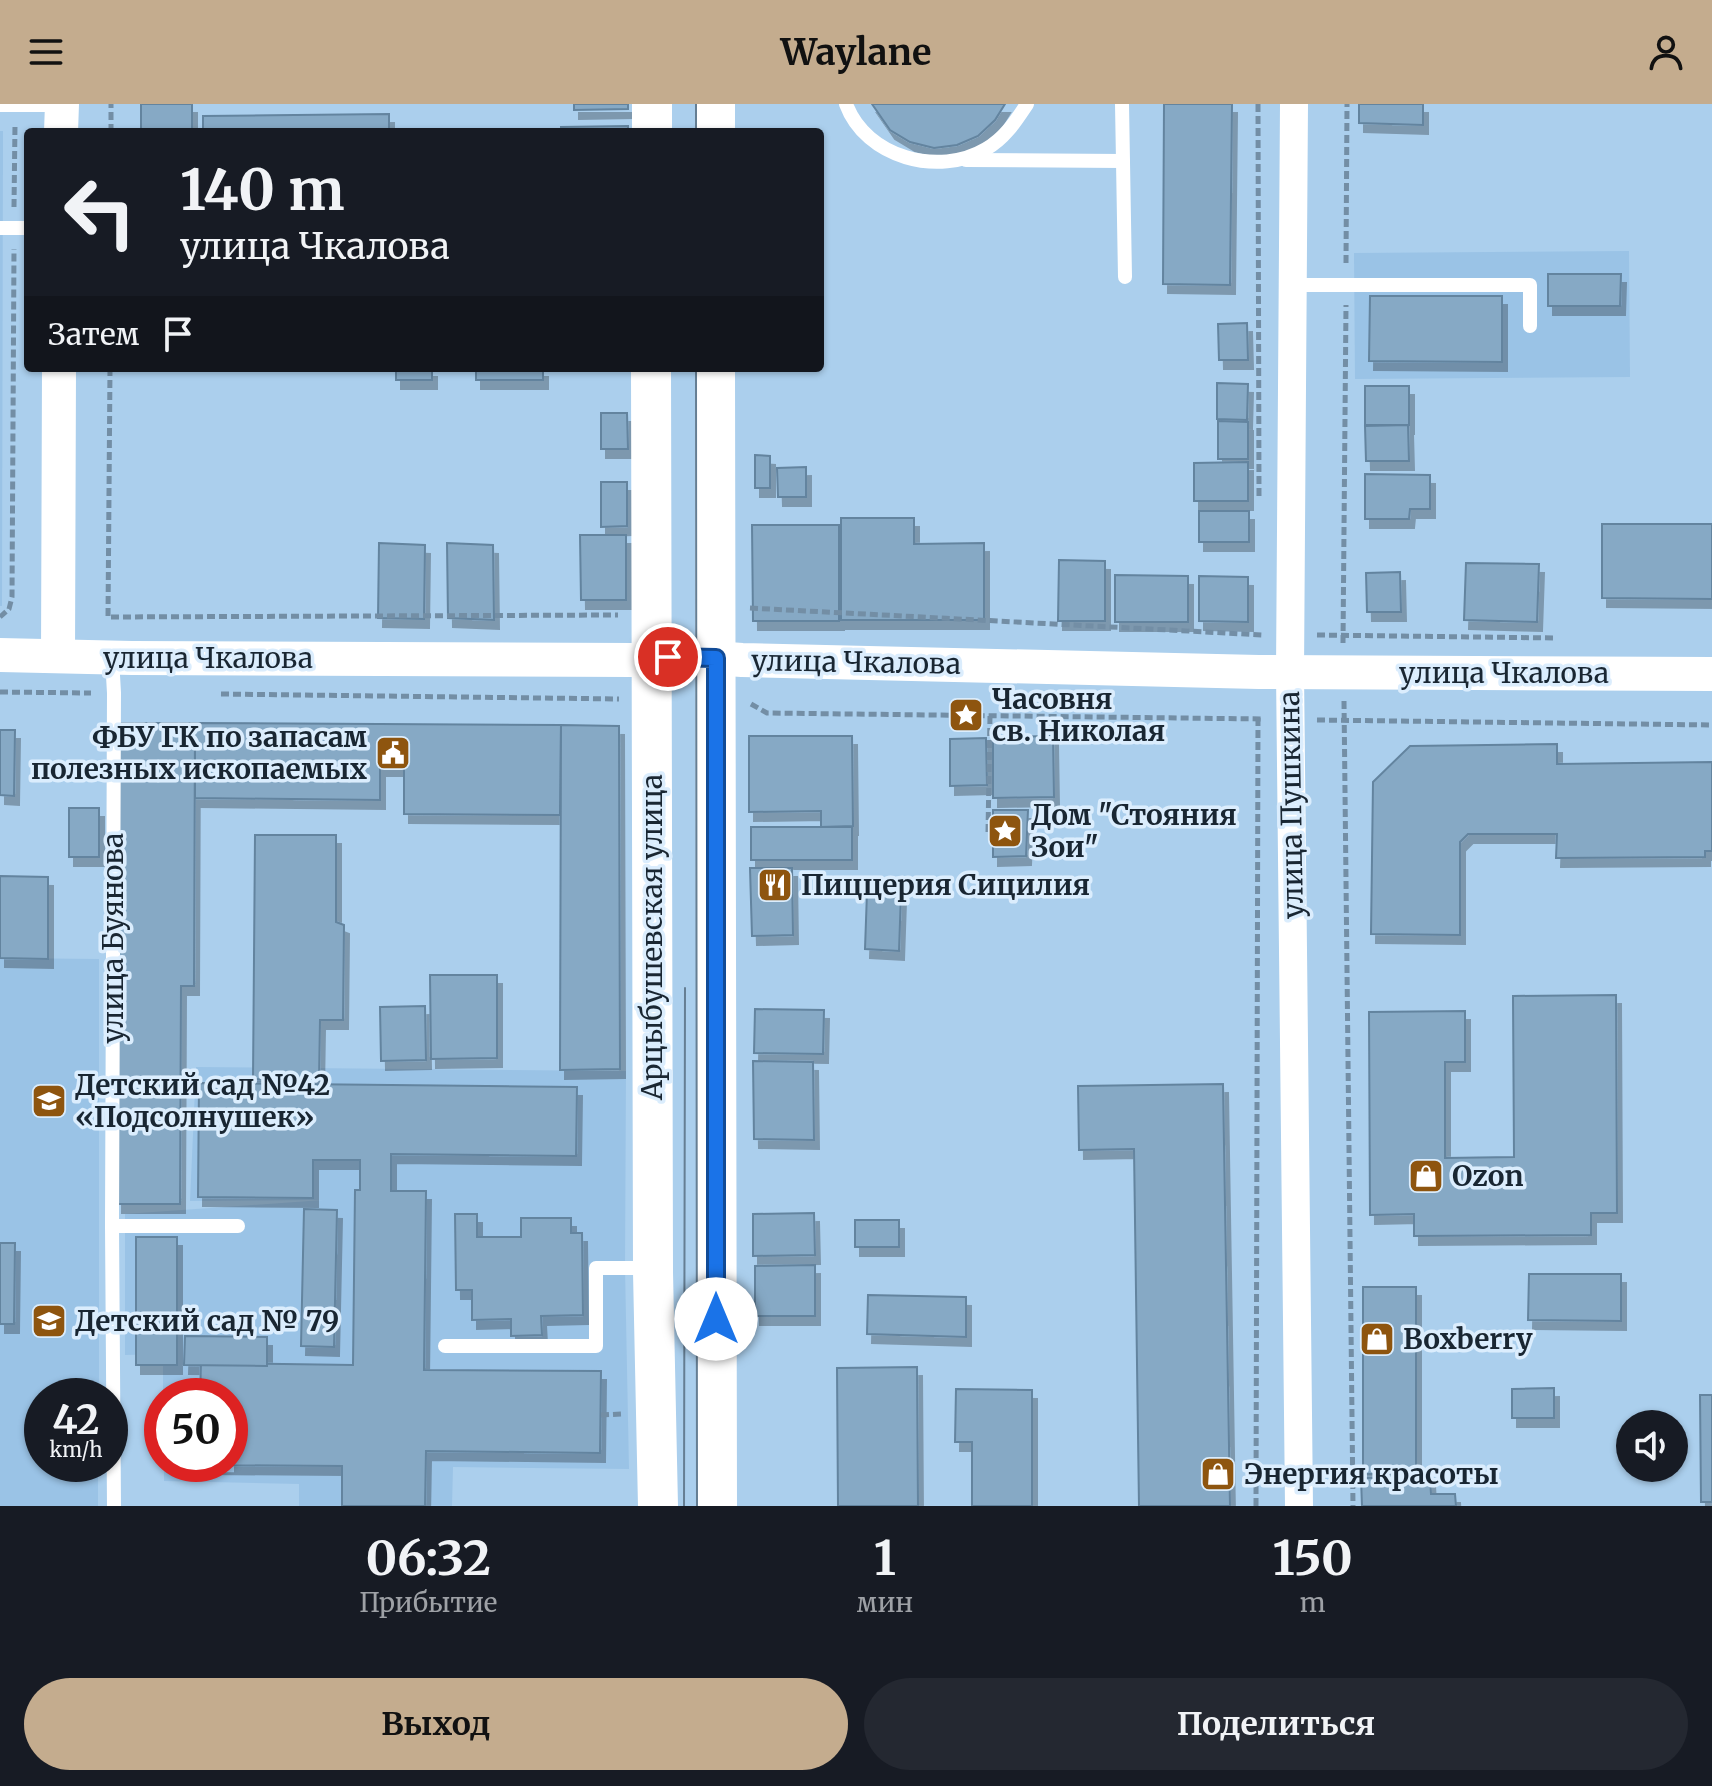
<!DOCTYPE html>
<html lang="ru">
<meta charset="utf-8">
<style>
body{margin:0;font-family:Merriweather,serif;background:#242831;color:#f1f3f6;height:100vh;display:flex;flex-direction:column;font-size:30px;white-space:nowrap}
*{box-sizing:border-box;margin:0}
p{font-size:26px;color:#9ea1a6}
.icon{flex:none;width:44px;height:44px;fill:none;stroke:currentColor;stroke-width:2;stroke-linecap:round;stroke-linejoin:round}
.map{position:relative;height:1402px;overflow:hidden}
.details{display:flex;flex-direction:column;background:#171b24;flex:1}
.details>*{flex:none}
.hud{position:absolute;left:24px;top:24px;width:800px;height:244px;border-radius:8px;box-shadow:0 2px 6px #0004;background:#171b24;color:#f1f3f6;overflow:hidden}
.controls{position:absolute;left:1616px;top:1306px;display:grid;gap:16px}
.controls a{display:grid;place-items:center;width:72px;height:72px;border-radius:50%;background:#171b24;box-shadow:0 2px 6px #0004;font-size:40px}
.speed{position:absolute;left:24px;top:1274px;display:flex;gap:16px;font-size:40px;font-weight:700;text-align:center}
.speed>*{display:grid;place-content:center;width:104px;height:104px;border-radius:50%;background:#171b24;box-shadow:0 2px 6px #0004;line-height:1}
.speed small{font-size:20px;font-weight:400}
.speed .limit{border:12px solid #d22;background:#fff;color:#111}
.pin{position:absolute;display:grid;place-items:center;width:68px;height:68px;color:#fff;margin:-34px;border:4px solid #fff;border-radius:50%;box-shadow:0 2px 8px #0007}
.me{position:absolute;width:88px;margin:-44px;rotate:0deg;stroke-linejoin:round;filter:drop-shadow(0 0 6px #0008)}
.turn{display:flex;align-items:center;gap:28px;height:168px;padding:0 24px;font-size:36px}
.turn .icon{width:104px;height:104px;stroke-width:2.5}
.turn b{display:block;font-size:56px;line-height:68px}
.then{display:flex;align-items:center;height:76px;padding:0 24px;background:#0003;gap:16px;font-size:30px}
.eta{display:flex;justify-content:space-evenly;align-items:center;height:136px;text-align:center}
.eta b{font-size:48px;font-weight:700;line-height:56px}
.primary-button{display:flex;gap:16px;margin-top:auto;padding:16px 24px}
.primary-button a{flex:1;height:92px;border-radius:48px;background:#c4ac8e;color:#111;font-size:32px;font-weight:700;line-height:92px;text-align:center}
.primary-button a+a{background:#242831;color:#f1f3f6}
header{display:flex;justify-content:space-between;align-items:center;height:104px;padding:0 24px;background:#c4ac8e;color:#111;font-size:36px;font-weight:700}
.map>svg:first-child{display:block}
.built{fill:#9ac3e6}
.building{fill:#86a9c5;stroke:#63849f;stroke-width:2;filter:url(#shadow)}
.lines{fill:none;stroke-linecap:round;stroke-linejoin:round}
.path{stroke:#738ea5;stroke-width:5;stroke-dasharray:8 4;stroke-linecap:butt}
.service{stroke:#fff;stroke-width:14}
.minor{stroke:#fff;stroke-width:28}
.tertiary{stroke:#fff;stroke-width:34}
.secondary{stroke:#fff;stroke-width:40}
.tram{stroke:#657e93;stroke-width:2}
.route-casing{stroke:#114b97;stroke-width:20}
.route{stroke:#1a73e8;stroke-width:14}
.labels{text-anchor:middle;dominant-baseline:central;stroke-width:7;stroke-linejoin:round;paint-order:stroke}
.street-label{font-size:28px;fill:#192632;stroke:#dbedfd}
.poi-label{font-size:28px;font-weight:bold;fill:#192632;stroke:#dbedfd;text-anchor:start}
</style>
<header><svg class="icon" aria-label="menu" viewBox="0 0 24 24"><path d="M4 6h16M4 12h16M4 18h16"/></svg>Waylane<svg class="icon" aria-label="person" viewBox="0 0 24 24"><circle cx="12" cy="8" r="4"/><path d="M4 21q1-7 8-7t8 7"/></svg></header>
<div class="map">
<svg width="1712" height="1402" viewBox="0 0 1712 1402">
<defs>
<filter id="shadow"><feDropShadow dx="5" dy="9" stdDeviation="0" flood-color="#0004"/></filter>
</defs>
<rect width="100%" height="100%" fill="#abcfed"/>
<g class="built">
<path d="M0,27H3L2,502H0Z"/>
<path d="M1629,147L1630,273L1355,275L1354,149Z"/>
<path d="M0,854L99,855V1292H42V1360H98V1402H0Z"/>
<path d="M196,963L626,967L625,1164L629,1365L453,1363L452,1402H299V1380L164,1377V1360H230V1292H163V1250L125,1251V1110L323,1096L190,1097Z"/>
</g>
<g class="building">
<rect x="141" y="0" width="51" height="28"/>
<path d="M574,0H628V5L574,6Z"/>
<path d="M872,0H1005L995,16L978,32L957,41L934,44L910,38L890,26Z"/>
<path d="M1164,0H1232L1230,181L1163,180Z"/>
<path d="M1359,0H1423V21L1359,19Z"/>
<path d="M389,10V28H203V12Z"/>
<path d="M628,22V28H561V23Z"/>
<path d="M1548,170H1621L1620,202H1548Z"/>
<path d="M1370,192H1502V258L1369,257Z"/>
<path d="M1247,219L1248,256H1219L1218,220Z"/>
<rect x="396" y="264" width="36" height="12"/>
<rect x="476" y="264" width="67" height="12"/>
<path d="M1217,279L1248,280L1247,316L1217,315Z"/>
<rect x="1365" y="282" width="44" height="39"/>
<path d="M601,309H627L628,345H601Z"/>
<path d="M1218,317L1248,318V355H1218Z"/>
<path d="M1408,321L1409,357H1366L1365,322Z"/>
<path d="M755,351L770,352V384H755Z"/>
<path d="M1248,358V397H1194V359Z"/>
<path d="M806,363V393H778L777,364Z"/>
<path d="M1365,370L1430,371V405H1410L1409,415H1365Z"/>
<path d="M601,378H627V422L601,423Z"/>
<rect x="1199" y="407" width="50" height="31"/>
<path d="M841,414H914V440L984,439V516H841Z"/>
<path d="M1602,420H1712V495L1602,494Z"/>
<path d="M752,421H839V517H753Z"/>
<path d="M580,431H626V496H581Z"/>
<path d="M379,439L425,441L424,515L378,514Z"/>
<path d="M447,439L493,441L494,516L448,514Z"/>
<path d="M1059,456L1105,457V517H1058Z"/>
<path d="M1466,459L1539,460L1537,518L1464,516Z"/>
<path d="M1400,468L1401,508H1367L1366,469Z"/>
<path d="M1115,471L1188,472V518H1115Z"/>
<path d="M1199,472L1248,473V518L1199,517Z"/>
<path d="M119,619H195L194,882H181L180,1100H117Z"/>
<path d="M195,619L561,621L560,711L404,710V663H380V696L195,694Z"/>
<path d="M561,621L619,622L620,965L560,966Z"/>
<path d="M0,626H15L14,692L0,691Z"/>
<path d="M749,632H852L853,722L821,723V707L749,708Z"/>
<path d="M1053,632L1054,693L993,694V633Z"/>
<path d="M986,634L987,681L950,682V635Z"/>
<path d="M1557,640V660L1712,658V747H1705V753L1556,754L1557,730H1468L1460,738V831L1371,830L1373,678L1410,642Z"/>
<rect x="69" y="704" width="30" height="49"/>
<path d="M993,706H1028L1026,752L993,753Z"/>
<rect x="751" y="723" width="101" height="33"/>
<path d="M255,731H336V818L344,821L343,916H320L319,976L253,975Z"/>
<path d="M750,764H792L793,831L752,832Z"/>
<path d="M0,772L48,773V855L0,854Z"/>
<path d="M867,788L901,789L899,847L865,845Z"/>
<path d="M430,871H497V954L431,955Z"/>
<path d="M1616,891L1617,1109H1591V1131L1414,1132V1110L1370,1111L1369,908L1465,907V958H1445V1054L1514,1053L1513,892Z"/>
<path d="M425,902L426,956L381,957L380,903Z"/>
<path d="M755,905L824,906L823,950L754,949Z"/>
<path d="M753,957L813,958L814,1036L754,1035Z"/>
<path d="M199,979L577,983L576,1052L391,1050V1087H426L424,1266L601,1267L600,1349L426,1347L425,1402H342V1362L199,1361L230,1360V1292H200L201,1259L353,1261L355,1086H360V1056H313V1094L198,1093Z"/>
<path d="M1223,980L1230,1402H1139L1134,1045L1079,1046L1078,982Z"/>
<path d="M304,1105L337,1106L334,1243L301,1242Z"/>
<path d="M814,1109L815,1151L753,1152V1110Z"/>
<path d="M455,1110H477V1133H521V1114H571V1129H582L583,1211L541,1212L542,1231L511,1232V1215L472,1216V1186H456Z"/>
<rect x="855" y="1116" width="44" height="27"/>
<rect x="136" y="1133" width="41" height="128"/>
<path d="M0,1139H15L14,1220H0Z"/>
<path d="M815,1161V1212H755V1162Z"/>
<path d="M1529,1170H1621V1217L1528,1216Z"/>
<rect x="1363" y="1183" width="53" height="187"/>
<path d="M868,1191L966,1193V1233L867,1230Z"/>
<path d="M185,1232L267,1233V1262L184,1261Z"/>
<path d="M917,1263L918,1402H838L837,1264Z"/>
<path d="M1554,1284V1314H1512V1285Z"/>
<path d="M956,1285L1032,1286V1402H972V1338H955Z"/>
<path d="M1700,1291H1712V1398H1701Z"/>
<path d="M1430,1373L1431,1390H1455L1456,1402H1362L1361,1374Z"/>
</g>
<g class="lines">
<g class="path">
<path d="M1258,0L1259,395"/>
<path d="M111,28V0"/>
<path d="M14,103L15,21"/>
<path d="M1346,159L1347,0"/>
<path d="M110,264L108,513L618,511"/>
<path d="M750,504L1263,531"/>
<path d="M0,513L9,505L12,493L14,145"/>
<path d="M1317,531L1555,534"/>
<path d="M1343,539L1346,201"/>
<path d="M0,588L91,589"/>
<path d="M221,590L619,595"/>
<path d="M1344,597L1353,1402"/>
<path d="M751,600L767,609L1263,615"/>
<path d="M1317,616L1712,621"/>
<path d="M988,728L990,612"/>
<path d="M601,1311L622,1310"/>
<path d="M1256,1402L1258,613"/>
</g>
<g class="service">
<path d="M846,0C866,54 939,73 986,45C1005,34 1015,18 1027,0"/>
<path d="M1122,0L1125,173"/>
<path d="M0,1H61"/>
<path d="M966,56L1123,57"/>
<path d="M0,124H28"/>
<path d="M1293,181H1530V222"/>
<path d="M112,554L114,589L112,1122L114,1402"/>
<path d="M112,1122H238"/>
<path d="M445,1242H596V1164H636L649,1167"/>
</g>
<path class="minor" d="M1294,0L1290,568L1299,1402"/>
<g class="tertiary">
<path d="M61,28L62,0"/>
<path d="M0,551L132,554L633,556L685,552L742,556L1259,568L1712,570"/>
<path d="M58,552L59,264"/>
</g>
<g class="secondary">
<path d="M715,0V28"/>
<path d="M652,28V0"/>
<path d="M651,264L653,1168L658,1402"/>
<path d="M715,264L717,1402"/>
</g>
<g class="tram">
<path d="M696,0V28"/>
<path d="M696,264L697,1402"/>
<path d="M684,1402L685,884"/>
</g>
</g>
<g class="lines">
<g class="route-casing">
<path id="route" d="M668,553L716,554V1215"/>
</g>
<use href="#route" class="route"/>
</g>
<defs>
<g id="sight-square" transform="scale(1.8)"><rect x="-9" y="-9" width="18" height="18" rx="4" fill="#8e550f" stroke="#dbedfd"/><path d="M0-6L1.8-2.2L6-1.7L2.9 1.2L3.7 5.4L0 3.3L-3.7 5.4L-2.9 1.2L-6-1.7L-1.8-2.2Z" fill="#fff"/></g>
<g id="civic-square" transform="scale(1.8)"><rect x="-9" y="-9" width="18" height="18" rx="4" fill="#8e550f" stroke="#dbedfd"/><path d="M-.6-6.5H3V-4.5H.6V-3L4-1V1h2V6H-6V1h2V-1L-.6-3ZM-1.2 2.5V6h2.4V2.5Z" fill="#fff"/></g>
<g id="restaurant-square" transform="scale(1.8)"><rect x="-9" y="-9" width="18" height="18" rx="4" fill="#8e550f" stroke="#dbedfd"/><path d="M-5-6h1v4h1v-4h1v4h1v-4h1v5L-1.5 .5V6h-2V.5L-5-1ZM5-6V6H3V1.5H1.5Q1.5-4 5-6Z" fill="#fff"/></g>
<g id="school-square" transform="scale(1.8)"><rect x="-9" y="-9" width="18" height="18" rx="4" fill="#8e550f" stroke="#dbedfd"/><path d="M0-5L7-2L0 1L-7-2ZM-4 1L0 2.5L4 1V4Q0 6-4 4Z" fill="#fff"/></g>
<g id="shop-square" transform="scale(1.8)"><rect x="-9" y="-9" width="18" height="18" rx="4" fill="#8e550f" stroke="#dbedfd"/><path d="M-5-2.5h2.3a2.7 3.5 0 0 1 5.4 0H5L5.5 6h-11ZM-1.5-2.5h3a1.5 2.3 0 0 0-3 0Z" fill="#fff"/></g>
</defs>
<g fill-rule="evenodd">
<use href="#sight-square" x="966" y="611"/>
<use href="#civic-square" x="393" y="649"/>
<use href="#sight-square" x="1005" y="727"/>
<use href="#restaurant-square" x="775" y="781"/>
<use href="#school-square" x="49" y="997"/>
<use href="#shop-square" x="1426" y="1072"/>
<use href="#school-square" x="49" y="1217"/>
<use href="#shop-square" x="1377" y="1235"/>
<use href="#shop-square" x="1218" y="1370"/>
</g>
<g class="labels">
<g class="street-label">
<text x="208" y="554">улица Чкалова</text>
<text transform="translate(856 558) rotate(1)">улица Чкалова</text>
<text x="1504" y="569">улица Чкалова</text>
<text transform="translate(1291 701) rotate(-91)">улица Пушкина</text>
<text transform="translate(652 833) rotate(-90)">Арцыбушевская улица</text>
<text transform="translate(113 834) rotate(-90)">улица Буянова</text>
</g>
<g class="poi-label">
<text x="992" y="595">Часовня<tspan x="992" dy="32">св. Николая</tspan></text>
<text x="367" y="633" text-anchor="end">ФБУ ГК по запасам<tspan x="367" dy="32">полезных ископаемых</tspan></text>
<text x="1031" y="711">Дом "Стояния<tspan x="1031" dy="32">Зои"</tspan></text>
<text x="801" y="781">Пиццерия Сицилия</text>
<text x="75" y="981">Детский сад №42<tspan x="75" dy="32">«Подсолнушек»</tspan></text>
<text x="1452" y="1072">Ozon</text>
<text x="75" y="1217">Детский сад № 79</text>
<text x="1403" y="1235">Boxberry</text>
<text x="1244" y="1370">Энергия красоты</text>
</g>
</g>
</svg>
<div class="controls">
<a><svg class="icon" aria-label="sound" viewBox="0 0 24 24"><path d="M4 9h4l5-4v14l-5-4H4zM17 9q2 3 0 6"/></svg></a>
</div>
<div class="speed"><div>42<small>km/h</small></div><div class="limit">50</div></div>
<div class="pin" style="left:668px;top:553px;background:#d93025"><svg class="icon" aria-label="arrive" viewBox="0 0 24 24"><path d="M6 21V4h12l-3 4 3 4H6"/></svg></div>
<svg class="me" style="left:716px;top:1215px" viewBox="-20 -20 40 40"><circle r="19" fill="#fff"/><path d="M0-13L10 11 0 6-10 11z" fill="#1a73e8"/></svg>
<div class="hud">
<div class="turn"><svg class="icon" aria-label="left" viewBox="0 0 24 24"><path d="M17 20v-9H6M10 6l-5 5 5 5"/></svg><div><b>140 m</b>улица Чкалова</div></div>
<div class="then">Затем<svg class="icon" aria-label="arrive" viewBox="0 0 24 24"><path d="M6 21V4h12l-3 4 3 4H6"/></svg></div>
</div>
</div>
<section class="details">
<div class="eta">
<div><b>06:32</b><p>Прибытие</p></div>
<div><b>1</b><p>мин</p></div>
<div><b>150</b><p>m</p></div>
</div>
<div class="primary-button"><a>Выход</a><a>Поделиться</a></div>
</section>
